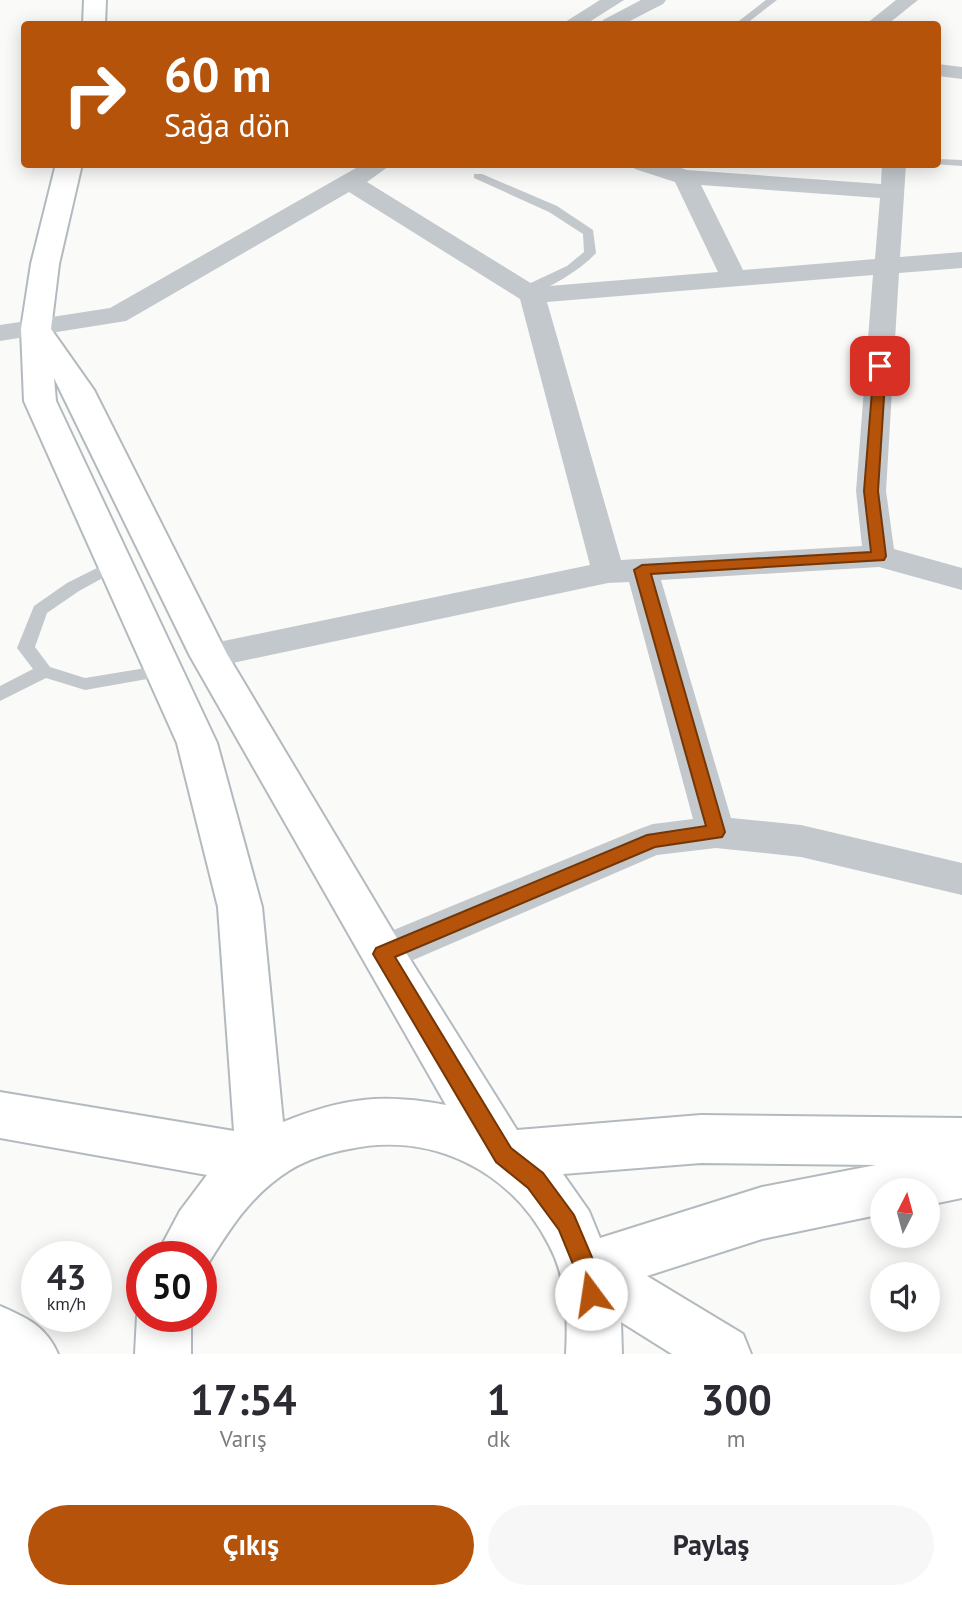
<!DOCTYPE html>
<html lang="tr">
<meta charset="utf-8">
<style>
body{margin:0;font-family:"PT Sans",sans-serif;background:#f7f7f7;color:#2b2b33;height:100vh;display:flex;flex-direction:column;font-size:26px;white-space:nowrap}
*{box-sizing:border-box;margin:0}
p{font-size:23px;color:#7c7c81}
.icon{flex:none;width:38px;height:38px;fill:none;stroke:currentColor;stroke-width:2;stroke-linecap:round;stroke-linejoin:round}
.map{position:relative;height:1354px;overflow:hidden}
.details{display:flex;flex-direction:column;background:#fff;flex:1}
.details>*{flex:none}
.top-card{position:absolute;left:21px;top:21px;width:920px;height:147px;border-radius:7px;box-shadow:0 4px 18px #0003;background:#b45309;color:#fff;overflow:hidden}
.needle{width:46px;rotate:6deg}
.tools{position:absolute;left:870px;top:1178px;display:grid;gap:14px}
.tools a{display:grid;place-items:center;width:70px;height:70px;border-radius:50%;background:#fff;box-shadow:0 4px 18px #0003;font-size:35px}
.speed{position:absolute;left:21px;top:1241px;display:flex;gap:14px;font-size:35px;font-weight:700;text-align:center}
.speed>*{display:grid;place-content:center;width:91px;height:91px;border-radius:50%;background:#fff;box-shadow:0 4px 18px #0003;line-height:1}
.speed small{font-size:18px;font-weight:400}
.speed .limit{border:10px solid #d22;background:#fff;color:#111}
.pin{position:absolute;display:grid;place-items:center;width:60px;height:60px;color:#fff;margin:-30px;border-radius:14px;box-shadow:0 4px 10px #0006}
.me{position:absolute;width:77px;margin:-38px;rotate:346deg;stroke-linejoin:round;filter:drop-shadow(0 0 5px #0008)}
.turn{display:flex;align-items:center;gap:24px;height:147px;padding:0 28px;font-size:32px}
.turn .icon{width:91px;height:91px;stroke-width:2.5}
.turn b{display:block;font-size:49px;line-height:60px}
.eta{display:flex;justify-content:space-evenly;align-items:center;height:119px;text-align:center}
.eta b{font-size:42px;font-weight:600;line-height:49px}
.button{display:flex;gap:14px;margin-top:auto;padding:14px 28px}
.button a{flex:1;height:80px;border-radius:42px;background:#b45309;color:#fff;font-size:28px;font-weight:600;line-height:80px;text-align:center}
.button a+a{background:#f7f7f7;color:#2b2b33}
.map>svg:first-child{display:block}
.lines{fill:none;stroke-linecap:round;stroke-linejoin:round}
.secondary-casing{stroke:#b3babf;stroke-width:4}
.lane{fill:#c3c8cc;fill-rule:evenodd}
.street{fill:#c3c8cc;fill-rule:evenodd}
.secondary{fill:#fff;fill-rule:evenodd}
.route{fill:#b45309;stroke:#753606;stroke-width:2}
</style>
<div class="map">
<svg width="962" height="1354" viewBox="0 0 962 1354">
<rect width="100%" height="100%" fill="#fafaf8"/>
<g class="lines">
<g class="secondary-casing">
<g id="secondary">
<path d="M84,0H106L105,24H83Z"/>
<path d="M56,164H82L59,264L51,329L94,390L227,654L398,940L517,1130L701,1115L962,1118V1198L928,1205V1190H882V1214L762,1239L647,1276L743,1334L751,1354H672L621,1322L622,1354H566C568,1317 567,1278 549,1245C511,1170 431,1131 349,1149C328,1153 308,1159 290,1170C248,1196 226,1235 201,1275V1256H156L180,1211L207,1175L0,1138V1092L234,1131L218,907L177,743L24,401L21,329L31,264ZM54,378L190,656L446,1105C382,1093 343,1098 283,1122L262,907L217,743L56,401ZM701,1163L876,1165L762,1187L600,1238L589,1211L563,1174Z"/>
<path d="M142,1304V1316H191V1354H135L137,1316Z"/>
<path d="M0,1306C27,1318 46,1326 58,1354H0Z"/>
</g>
</g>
<g class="lane">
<path d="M766,0H777L746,24H735Z"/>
<path d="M938,159L962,160V166L934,164H938Z"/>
<path d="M474,174H482L557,206L593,230L596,253C583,268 540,297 520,294V288L567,266L584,252L583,234L549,212L474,178Z"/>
<path d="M115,559L123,564L121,568L79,591L47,613L35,647L50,667L85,678L164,665L170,667L173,671L170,675L85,690L46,678L0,701V686L33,669L17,648L34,606L67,583Z"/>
</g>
<g class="street">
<path d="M600,0H624L586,24H562Z"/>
<path d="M641,0H666L663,4L624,24H600L603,20Z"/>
<path d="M896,0H918L888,24H866Z"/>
<path d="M938,64L962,67V79L938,76Z"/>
<path d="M363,164H392L367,182L537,287L718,272L675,182L635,169L632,164H669L687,170L881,184L882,164H906L900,257L962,252V268L899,273L886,491L894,549L962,568V590L879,567L661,580L731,818L801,825L962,863V895L801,857L716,848L657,855L397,967L382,972L367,967L361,954L367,941L639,829L653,824L693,819L629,582L608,583L209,668L197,665L192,656L197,647L209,644L590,565L520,299L349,192L126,321L0,341V325L110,308ZM701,185L880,198L875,259L743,270ZM873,275L856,491L862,546L621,560L547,302Z"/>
</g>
<use href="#secondary" class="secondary"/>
</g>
<path class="route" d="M880,362L886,366L878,491L886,556L884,560L651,574L725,832L722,837L655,847L395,957L511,1148L543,1173L574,1215L597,1269L602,1294L599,1302L591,1305L583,1302L575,1269L559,1230L528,1188L496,1162L373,954L376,948L647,835L706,826L634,570L642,565L871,552L864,491L874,366Z"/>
</svg>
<div class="tools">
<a><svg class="needle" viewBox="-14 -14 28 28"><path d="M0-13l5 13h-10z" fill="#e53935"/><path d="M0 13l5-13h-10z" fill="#7c7c81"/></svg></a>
<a><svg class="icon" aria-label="sound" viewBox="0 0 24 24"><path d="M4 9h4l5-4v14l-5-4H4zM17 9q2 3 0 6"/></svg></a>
</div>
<div class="speed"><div>43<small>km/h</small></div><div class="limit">50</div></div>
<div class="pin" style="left:880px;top:366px;background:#d93025"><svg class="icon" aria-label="arrive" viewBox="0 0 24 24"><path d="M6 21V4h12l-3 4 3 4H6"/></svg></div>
<svg class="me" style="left:591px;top:1294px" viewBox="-20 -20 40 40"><circle r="19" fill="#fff"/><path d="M0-13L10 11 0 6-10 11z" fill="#b45309"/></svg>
<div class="top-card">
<div class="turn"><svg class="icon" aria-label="right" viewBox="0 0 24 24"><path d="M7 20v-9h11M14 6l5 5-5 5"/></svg><div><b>60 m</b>Sağa dön</div></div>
</div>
</div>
<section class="details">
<div class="eta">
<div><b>17:54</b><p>Varış</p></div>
<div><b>1</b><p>dk</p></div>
<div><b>300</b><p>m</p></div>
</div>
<div class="button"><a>Çıkış</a><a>Paylaş</a></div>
</section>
